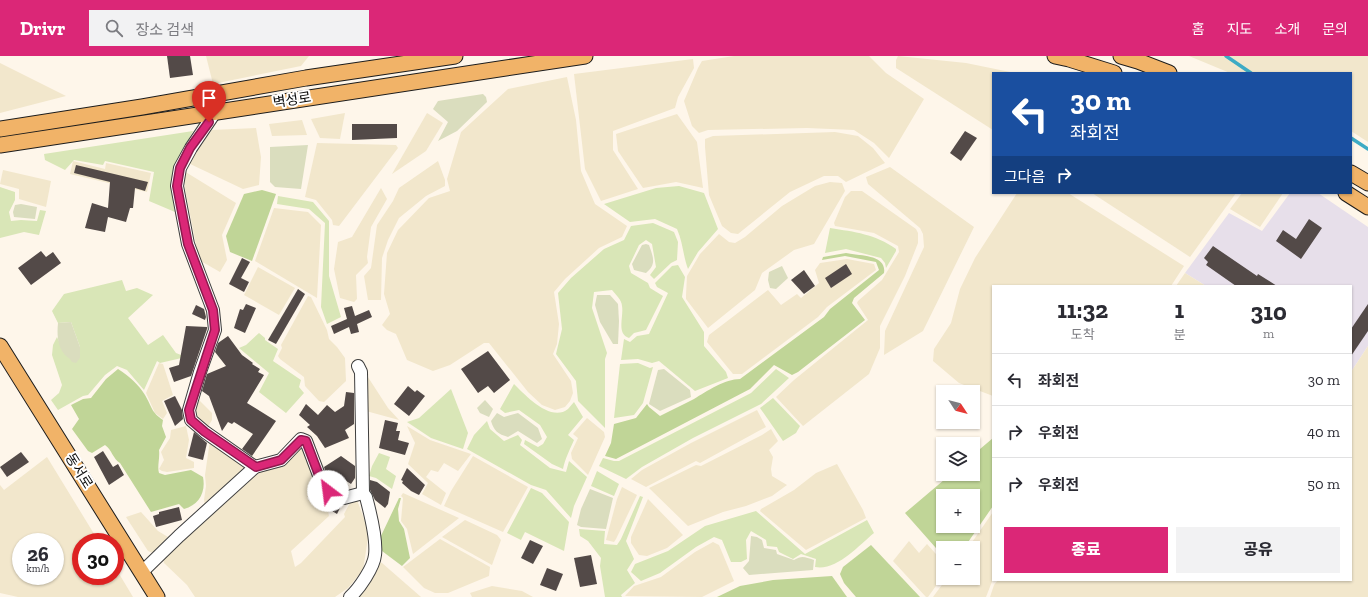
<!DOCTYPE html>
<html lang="ko">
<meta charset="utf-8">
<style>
body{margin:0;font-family:"Zilla Slab","Noto Sans KR",serif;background:#f2f2f3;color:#2b2b33;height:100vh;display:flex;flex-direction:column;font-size:15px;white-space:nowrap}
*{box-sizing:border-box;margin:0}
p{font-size:13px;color:#7c7c81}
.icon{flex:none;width:22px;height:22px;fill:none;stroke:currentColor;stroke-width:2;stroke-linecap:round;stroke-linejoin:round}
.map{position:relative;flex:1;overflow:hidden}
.panel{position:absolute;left:992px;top:229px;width:360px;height:296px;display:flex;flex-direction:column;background:#fff;border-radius:0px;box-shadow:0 1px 3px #0004}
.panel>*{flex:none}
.banner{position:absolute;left:992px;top:16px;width:360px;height:122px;border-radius:0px;box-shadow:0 1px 3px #0004;background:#1a4fa0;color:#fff;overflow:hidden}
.needle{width:26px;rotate:126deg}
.controls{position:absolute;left:936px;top:329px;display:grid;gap:8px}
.controls a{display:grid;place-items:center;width:44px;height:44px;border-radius:0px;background:#fff;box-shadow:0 1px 3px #0004;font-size:20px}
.speed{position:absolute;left:12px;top:477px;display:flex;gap:8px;font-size:20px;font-weight:700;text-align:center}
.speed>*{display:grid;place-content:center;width:52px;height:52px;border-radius:50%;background:#fff;box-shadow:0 1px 3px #0004;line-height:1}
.speed small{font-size:10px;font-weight:400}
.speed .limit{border:6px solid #d22;background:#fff;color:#111}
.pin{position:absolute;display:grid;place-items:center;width:34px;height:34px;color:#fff;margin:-41px -17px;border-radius:50% 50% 50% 0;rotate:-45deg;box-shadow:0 0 4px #0007}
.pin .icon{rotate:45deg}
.me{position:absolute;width:44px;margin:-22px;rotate:330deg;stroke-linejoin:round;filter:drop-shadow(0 0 3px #0008)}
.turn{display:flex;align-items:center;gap:14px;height:84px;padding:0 12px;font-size:18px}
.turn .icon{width:52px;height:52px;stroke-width:2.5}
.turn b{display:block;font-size:28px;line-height:34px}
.then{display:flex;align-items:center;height:38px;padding:0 12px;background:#0003;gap:8px;font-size:15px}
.eta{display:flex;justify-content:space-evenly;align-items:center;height:68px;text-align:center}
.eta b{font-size:24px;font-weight:800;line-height:28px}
.button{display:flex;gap:8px;margin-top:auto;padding:8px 12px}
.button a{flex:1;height:46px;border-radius:0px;background:#db2777;color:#fff;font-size:16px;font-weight:800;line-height:46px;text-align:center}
.button a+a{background:#f2f2f3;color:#2b2b33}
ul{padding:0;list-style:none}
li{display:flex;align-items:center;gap:12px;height:52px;padding:0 12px;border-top:1px solid #e1e1e2}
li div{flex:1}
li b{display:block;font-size:15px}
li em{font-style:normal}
header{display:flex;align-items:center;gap:24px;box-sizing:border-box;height:56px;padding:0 20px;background:#db2777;color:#fff}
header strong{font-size:19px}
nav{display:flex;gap:22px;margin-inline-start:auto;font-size:14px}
.search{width:280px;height:36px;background:#f2f2f3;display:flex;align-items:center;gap:10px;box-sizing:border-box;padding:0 14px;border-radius:0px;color:#7c7c81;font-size:15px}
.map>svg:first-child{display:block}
.industrial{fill:#e7dfea}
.farmland{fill:#f2e7cc;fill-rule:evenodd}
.green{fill:#d9e6b7}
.forest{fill:#c0d597;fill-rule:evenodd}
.cemetery{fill:#daddbe}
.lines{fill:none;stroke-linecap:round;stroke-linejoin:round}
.stream{stroke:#3dabc5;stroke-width:3.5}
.building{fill:#534a48}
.minor-casing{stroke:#3e3e3e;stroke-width:14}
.major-casing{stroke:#1c1c1c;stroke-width:17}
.minor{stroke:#fff;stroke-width:12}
.major{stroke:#f1b368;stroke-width:15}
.route-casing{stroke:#8e194d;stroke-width:10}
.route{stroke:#db2777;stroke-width:7}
.labels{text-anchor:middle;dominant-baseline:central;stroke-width:4;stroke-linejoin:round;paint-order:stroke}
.street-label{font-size:14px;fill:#0b0b0b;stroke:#fff}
</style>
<header>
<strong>Drivr</strong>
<div class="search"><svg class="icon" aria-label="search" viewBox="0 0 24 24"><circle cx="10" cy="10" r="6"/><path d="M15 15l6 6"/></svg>장소 검색</div>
<nav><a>홈</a><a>지도</a><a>소개</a><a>문의</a></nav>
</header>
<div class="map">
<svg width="1368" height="541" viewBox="0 0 1368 541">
<rect width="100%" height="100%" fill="#fef6ea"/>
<path class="industrial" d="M1290,137H1318L1368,171V290L1351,316V230H1206L1185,217L1229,157L1262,175Z"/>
<g class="farmland">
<path d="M206,0H309L301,10L213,28Z"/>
<path d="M734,0H869L886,17L924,43L889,102L874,87L854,74L807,72L708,74L699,77L692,70L684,45L698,12L702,5Z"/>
<path d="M898,0L966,7L1015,17H993V74L896,12V4Z"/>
<path d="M1189,0H1368V86L1351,75V17H1230Z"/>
<path d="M693,3L694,12L678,41L675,52L613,75V94L638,133L601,145L585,113L574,18Z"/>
<path d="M0,7L66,40L0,57Z"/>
<path d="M567,21L576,64L581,115L595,148L627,170L622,181L599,192L565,223L554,236L559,268L557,288L553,298L571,325L573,337L570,345L565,351L555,354L542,349L528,336L489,287H484L450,309L433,315L407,304L396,278L387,274L382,269L390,258L384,238L387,197L398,174L429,142L450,135L447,123L461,76L508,33Z"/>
<path d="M345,57L340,83L320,82L311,63Z"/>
<path d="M427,57L443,67L426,95L392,118Z"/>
<path d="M677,58L697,86L703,132L676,126L643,132L618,95L616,78Z"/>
<path d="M302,64L307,79L272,80L269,68Z"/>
<path d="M256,72L261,101L259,129L243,133L188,107L212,74Z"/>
<path d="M835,76L858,80L873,92L885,107L846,126L838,120H824L790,136L738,178L731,177L722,170L709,139L705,91V83L713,80Z"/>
<path d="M317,87L396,89L398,92L339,170L333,169L332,164L316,144L305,141Z"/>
<path d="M73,105L105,113L106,107L151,117L147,136L70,118Z"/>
<path d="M438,105L445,124V130L426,140L399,162L388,184L382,202L381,244H368L364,220L371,212L377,169L393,145L399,132Z"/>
<path d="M890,111L974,171L923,275L884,299L885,275L924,191L923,178L920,172L868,128L866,121Z"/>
<path d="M3,114L51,125L46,151L19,143V133L0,128Z"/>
<path d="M184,115L236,147L222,179L227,204L220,216L199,204L185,133Z"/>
<path d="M830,126L842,127L845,135L814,188L794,194L762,217L755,234L708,272L686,243V239L687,220L700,198L719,178L729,186L735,187L745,181L782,150L815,130Z"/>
<path d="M381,132L387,143L371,171L367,201L368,207L356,219L357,243L354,246L340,242L334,213L338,186L352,181Z"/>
<path d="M851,135H862L916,173L918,177V187L905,220L880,270V292L869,318L803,370L776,341L794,324L868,264L857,247L858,245L882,224L899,196L898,190L874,177L835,170L834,167L845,141Z"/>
<path d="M1017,137H1068L1184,210L1171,230H993V340L959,327L933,305L934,293L951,267L960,233L975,202Z"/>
<path d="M1092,137H1236L1190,201Z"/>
<path d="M1242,137H1283L1260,171L1230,153Z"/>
<path d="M274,152L308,156L321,169L317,242L255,205Z"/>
<path d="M847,203L874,208L876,214L827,251L818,261L742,318H733L707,286L709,279L768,234L781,249L797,238L801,242L819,227L815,214L820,207Z"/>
<path d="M258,211L295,232L279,259L244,239Z"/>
<path d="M1185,217L1206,230H1176Z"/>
<path d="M308,240L311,241L327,274L329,283L337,291L345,302L346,325L324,346L319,345L305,330L304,321L280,303L278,300L282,292L281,289Z"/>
<path d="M1368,290V541H990L994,529L998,524H1351V316Z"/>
<path d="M159,307L163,308L173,339L162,345L167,357L163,363L155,357L146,337Z"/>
<path d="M364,315L388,352L399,364L366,355Z"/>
<path d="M199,344L212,357V364L207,372L194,363L193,351Z"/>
<path d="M757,354L766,371L700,407L696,405L646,431L631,423L642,414L691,387Z"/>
<path d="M587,362L604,376L605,381L588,419L572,403L571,397L578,382L573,378Z"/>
<path d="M186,370L189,384L186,402L194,406V412L167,416L162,415L159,413L164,404L161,396L170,382L171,374Z"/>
<path d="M407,370L430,384L471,398L458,415L444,407L438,416L431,414L426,421L446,437L441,449L422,438L428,427L408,408L415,387Z"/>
<path d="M771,373L778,385L769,394L773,401L771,413L772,420L787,429L772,440L746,450L723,456L688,470L649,432L696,409L701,410L762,379Z"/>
<path d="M210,384L247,410L205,450L204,444L206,430L205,419Z"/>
<path d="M302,391L316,426L307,443L328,455L329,460L291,495L295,511L301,507L345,461L344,458L351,445L357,444L369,476L363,514L348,532L335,541H195L187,529L164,507L163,502L256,416L284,407Z"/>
<path d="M473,400L528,431L503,476L444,450L451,435Z"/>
<path d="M47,401L99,486H81V520H115V511L133,541H18L0,537V429L4,434ZM21,486H55V520H21Z"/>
<path d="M837,408L863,454L866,462L806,494L760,455L761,453L794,434L816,417Z"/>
<path d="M622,431L637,439L616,483L614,486L606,484L617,443Z"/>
<path d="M403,437L459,462L413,498L407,473L401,465L403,442L401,440Z"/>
<path d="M648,443L683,479L667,492L647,500L639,499L631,487V481Z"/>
<path d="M141,456L158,475L168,481L153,497L148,495L126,461Z"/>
<path d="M993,456V523L986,541H933L947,522H973V492H968Z"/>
<path d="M465,464L497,479L501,484L492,509L442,481Z"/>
<path d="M440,483L490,511L489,520L448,537H435L424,532L403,511Z"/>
<path d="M909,485L919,497L927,488L943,506V520L928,541H926L893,505Z"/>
<path d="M713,486L719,489L734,525L702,541L625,540L634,530L661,521L695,496Z"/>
<path d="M377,505L382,507L421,541H355Z"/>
<path d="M492,530L522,535L533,541H472L470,537Z"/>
</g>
<g class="green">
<path d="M193,75L174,112L171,132L175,156L149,145L154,116L105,105L103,109L74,104L65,114L45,104L44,98Z"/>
<path d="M679,130L704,137L718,173L698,196L688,213C683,200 683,186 677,173L655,163L630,166L604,148L656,132Z"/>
<path d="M0,131L15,136V144L9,156L11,165L21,164L37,165L40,154L46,155L39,179L24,176L0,182Z"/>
<path d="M278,140L313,146L329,165V220L341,261L327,268L321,251L325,167L309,153L277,148Z"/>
<path d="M653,167L674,176L678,186L677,204L671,207L654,223L650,219L656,211L652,188L646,184L639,189L629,210L631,217L648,227L650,232L663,240L646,274L634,277L629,282C616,278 624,260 622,250C622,244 615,238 612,234L594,236L592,252L607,297L605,303V372L578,345L576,325L556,298L562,273L558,237L571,222L604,193L624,184L631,170Z"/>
<path d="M830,172C855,176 875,178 896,193V195L886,212L885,207L881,202L846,193L825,197Z"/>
<path d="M678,209L685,221L682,241L704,276V290L726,316L728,322L695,335L659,305L652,307L638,303L621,304L624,283L630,286L637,280L649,278L668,237L657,231L655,227L672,210Z"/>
<path d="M122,224L126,235L137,232L153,239L128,262L148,289L163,279L176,297L186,301L160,307L157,305L144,334L127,314L117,310L105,319L88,339L83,340L58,354L51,344L59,337L62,329L52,299L53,289L57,281L65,298L80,291L71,266L58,267L52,255L64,238Z"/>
<path d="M259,277L265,282V284L278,293L273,305L301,324L299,331L304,337L286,357L259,336L269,317L239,292L246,289Z"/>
<path d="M638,307L650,312L653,311L643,347L634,359L614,362L620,308Z"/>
<path d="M776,313L789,322L761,348L693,382L642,411L626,423L599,410L603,402L614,405H619L751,337Z"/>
<path d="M514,328C525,339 551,367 568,353C570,351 572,348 574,346L583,361L568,379L574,384C570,393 565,403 563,413L552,408L524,388L525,384L538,391L543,388L547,381L540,369L519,354L505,357L500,353Z"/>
<path d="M451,333L468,377L463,393L431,382L407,366L419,362Z"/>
<path d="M773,342L800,370L796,377L783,385L760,352Z"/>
<path d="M487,365L490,373L504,385L518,379L522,384L520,389L550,412L566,416L569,405L587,421L574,450L571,462L546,434L531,429L467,393L474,379Z"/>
<path d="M379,397L390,401L386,413L396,420L392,433L376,422L369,420L372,410Z"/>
<path d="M597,415L619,428L614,440L591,430Z"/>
<path d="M531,432L542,437L569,466L564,495L525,476L521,484L507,477Z"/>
<path d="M640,440L643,441L626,485L634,503L627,514L635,527L621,539L622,541H605L600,510L601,502L588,485L580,480L579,473L605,475L604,488L617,489L621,483Z"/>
<path d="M756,455L805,498L867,464L874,477C858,490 837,515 815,511L816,503L801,498L793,503L779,496L777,491L767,490L766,484L751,475L746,484L747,503L741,506H731L722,484L714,481L696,491L660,517L641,525L631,516L635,508L668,495L705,470Z"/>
</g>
<g class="forest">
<path d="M262,134L276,138L252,205L230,196L226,180L244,138Z"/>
<path d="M846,197C859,200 887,198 884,217L854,242L852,247L865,264L798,316L792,319L774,309L750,333L616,403L605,400L611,387L614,368L636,362L647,348L649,351L660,360C671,354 683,349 694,343C707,335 725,323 740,323L824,261L830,253L879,214L876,206L845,200L822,204L823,201Z"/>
<path d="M118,313C128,319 139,329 145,339C152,351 151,356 163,364L162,370L166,381L159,394C160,402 157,411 159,417L165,419L191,414L203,421C206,436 199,449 184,453L179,448L151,456L120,407C113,403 112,394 105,389L92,397L88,395L72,373L79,363L71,349L83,343L91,342L106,323Z"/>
<path d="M993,382V450L964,492H943V500L905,457L951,418H973V399ZM943,440H973V470H943Z"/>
<path d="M399,442H401L398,453L399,465L404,473L410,502L402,510L382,495L380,482Z"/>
<path d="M871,489L920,541H856L844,527L840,518L843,511Z"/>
<path d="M832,520L847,541H717L740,530L773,524Z"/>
</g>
<g class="cemetery">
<path d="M483,38L486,41L487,46L457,75L438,85L448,66L433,53L438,45Z"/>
<path d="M308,89L301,133L275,131L270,126V91Z"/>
<path d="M21,148L37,151L35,163L14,161L13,156L15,149Z"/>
<path d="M646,188L649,189C653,201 657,208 646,217L634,214L632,208L642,189Z"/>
<path d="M782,210L788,222L776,233L770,232L768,224L769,216Z"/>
<path d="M597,239H610L618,248L619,265L618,288H613L600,266L595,249Z"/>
<path d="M71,266L80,291V302L76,307L72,306C70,302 68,302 65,299C57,290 57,277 58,267Z"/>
<path d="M664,313L690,334L691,341L660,355L649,348L658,314Z"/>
<path d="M485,344L493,353L489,361L480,357L477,352Z"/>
<path d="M497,357L504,361L518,357L538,372L542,383L537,387L518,375L508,381C498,378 494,375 491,365Z"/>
<path d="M590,433L613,442L606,473L581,471L577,469L581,453Z"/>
<path d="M751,480L757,481L762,484L764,492L776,494L777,498L794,504C802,499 805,501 814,504L813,514L749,519L743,512L749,505Z"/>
</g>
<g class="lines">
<g class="stream">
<path d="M1226,0L1251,17"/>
<path d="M1351,82L1368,93"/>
</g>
</g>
<g class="building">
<path d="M167,0H190L193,19L170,22Z"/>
<path d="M352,68H397V82L352,84Z"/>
<path d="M965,75L977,82L961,105L950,97Z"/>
<path d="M76,109L148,126L145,135L135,132L133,152H130L126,166L108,161L105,176L85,172L92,147L108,152L110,126L74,117Z"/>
<path d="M1309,163L1322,172L1301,203L1276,185L1283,174L1296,183Z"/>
<path d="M1213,190L1257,220L1258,218L1277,230H1236L1206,209L1208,206L1204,202Z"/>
<path d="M41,195L46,201L53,196L61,207L31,229L18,212Z"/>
<path d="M242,202L250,206L241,222L249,226L244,236L229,228Z"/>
<path d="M846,208L852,218L831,232L825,222Z"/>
<path d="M804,214L815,230L804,238L791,224Z"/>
<path d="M298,233L305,238L276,288L268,284Z"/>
<path d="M246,248L256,252L245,277L234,272L240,253L243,254Z"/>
<path d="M1368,248V275L1351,300V273Z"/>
<path d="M196,249L204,253L206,261L205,264L192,258Z"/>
<path d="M352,250L355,260L369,254L372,261L357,268L359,276L351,278L349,271L334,278L331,270L347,263L344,252Z"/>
<path d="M186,270L207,271V273L191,320L174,326L169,312L179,309Z"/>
<path d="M228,280L242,299L253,307L252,308L260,313L258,316L264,319L247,347L276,365L252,400L242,393L253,378L234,366L232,368L228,366L222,375L209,340L202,335L207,318L226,310L215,296L218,287Z"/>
<path d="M488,295L510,324L494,337L488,330L478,337L461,313Z"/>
<path d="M408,330L415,336L417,334L425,340L409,360L394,348Z"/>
<path d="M346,336L354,337V368L345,374L349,382L325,392L317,380L307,371L310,369L299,359L306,348L318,359L327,349L335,356L344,350Z"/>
<path d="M175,340L182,354L183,363L175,370L164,345Z"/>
<path d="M385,364L398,367L396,375H400L398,384L409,387L405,399L379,392Z"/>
<path d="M194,376L207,387L203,404L188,400Z"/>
<path d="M103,395L113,411L118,408L124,419L109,429L94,401Z"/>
<path d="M21,396L29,406L7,421L0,411Z"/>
<path d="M341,400L355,410V422L351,428L337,419L332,429L329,426L324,411Z"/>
<path d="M407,412L425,429L419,439L411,435L402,427L403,425L401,424Z"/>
<path d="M370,424L377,426L390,436L388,448L385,452L375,444L370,434Z"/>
<path d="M315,436L341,450L337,458L311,442Z"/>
<path d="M179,451L182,464L156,471L153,460L159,458V456Z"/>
<path d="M530,484L543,490L533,508L521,502Z"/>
<path d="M591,499L597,528L580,531L574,502Z"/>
<path d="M547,512L563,518L556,535L540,529Z"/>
</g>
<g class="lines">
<g class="minor-casing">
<g id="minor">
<path d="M216,55L191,92L180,112L177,130L188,188L213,254L215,274L200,316L189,354L191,364L205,376L255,411"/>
<path d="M142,516L179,480L255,411L281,404L301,383L306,385L320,422V429L328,435L344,442L363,437"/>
<path d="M350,541C359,533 374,511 375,499C377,484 370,456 366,441L363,437L361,316L358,310"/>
</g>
</g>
<g class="major-casing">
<g id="major">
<path d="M1055,0L1069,3L1114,17"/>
<path d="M1121,0L1138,5L1169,17"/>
<path d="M0,73L142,51L306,22L455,0"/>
<path d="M0,89L585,0"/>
<path d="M1351,117L1368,127"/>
<path d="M1346,137L1368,151"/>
<path d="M0,290L157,541"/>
</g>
</g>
<use href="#minor" class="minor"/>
<use href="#major" class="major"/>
</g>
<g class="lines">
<g class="route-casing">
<path id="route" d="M209,66L190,92L180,112L177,130L188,188L213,254L215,274L189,354L191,364L205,376L256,411L281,404L301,384L306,385L320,422V429L328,435"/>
</g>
<use href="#route" class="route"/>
</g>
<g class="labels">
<g class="street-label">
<text transform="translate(292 44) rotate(-9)">벽성로</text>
<text transform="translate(79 415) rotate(58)">동서로</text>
</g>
</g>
</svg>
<div class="controls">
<a><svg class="needle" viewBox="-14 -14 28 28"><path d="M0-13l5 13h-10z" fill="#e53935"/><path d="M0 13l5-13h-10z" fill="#7c7c81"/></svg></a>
<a><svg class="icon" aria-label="layers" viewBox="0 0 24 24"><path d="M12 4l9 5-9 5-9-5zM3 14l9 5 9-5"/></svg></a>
<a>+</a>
<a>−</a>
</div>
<div class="speed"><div>26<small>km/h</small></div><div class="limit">30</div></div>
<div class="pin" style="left:209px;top:66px;background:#d93025"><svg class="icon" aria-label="arrive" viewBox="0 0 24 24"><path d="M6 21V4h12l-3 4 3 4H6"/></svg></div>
<svg class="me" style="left:328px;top:435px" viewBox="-20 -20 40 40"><circle r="19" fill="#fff"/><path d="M0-13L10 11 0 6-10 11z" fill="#db2777"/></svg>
<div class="banner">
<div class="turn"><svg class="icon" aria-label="left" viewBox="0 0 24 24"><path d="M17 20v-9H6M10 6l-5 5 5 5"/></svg><div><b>30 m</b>좌회전</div></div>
<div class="then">그다음<svg class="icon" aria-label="right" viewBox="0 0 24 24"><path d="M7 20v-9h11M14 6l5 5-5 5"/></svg></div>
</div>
<section class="panel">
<div class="eta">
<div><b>11:32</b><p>도착</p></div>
<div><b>1</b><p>분</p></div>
<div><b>310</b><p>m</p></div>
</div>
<ul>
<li><svg class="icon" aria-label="left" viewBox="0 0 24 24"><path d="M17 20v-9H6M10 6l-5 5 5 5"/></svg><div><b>좌회전</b></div><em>30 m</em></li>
<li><svg class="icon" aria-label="right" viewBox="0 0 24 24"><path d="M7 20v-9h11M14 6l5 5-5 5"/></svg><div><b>우회전</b></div><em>40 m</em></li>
<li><svg class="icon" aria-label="right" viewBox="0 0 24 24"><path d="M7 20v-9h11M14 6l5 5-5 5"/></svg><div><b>우회전</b></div><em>50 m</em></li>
</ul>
<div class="button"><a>종료</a><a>공유</a></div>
</section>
</div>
